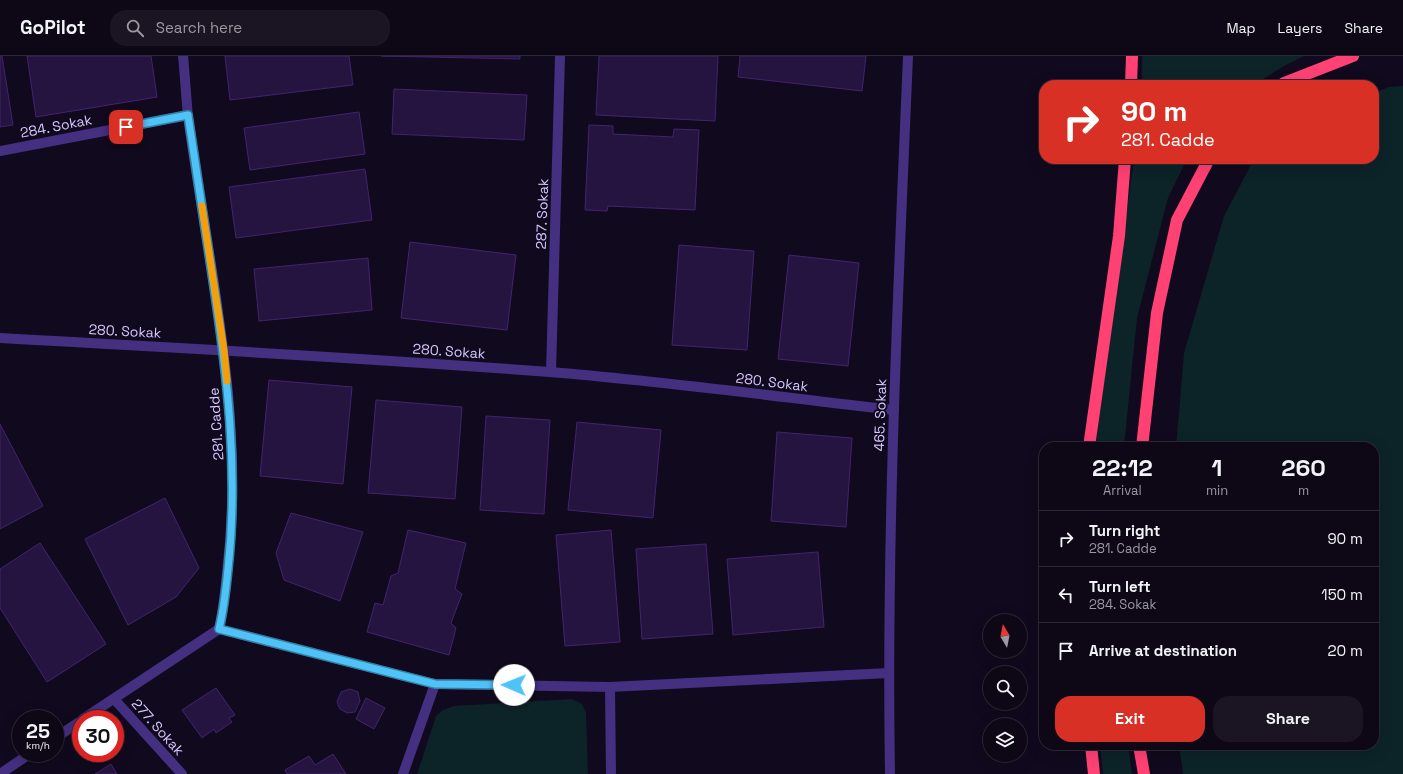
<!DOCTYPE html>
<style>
body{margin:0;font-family:"Space Grotesk",sans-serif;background:#1b1523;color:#f1f3f6;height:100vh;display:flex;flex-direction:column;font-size:15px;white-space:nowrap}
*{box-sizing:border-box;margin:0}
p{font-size:13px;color:#9a99a1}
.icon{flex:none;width:22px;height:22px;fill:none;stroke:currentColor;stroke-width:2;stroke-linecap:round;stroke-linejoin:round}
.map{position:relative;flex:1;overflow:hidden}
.side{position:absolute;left:1039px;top:386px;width:340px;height:308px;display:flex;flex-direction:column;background:#0d0716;border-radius:16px;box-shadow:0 4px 16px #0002,0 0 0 1px #2d2835}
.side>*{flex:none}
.top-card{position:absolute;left:1039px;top:24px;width:340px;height:84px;border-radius:16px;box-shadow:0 4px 16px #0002,0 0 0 1px #2d2835;background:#d93025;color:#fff;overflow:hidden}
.needle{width:26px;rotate:350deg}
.fabs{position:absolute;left:983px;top:558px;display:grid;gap:8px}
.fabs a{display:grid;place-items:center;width:44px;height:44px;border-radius:50%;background:#0d0716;box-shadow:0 4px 16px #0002,0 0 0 1px #2d2835;font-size:20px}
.speed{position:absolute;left:12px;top:654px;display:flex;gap:8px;font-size:20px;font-weight:700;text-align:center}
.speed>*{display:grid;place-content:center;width:52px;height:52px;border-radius:50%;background:#0d0716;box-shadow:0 4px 16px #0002,0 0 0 1px #2d2835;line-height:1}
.speed small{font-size:10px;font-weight:400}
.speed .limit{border:6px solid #d22;background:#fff;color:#111}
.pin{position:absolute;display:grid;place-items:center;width:34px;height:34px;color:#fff;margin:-17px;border-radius:8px;box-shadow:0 2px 6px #0006}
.me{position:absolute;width:44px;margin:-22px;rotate:271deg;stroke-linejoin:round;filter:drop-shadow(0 0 3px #0008)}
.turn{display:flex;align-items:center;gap:14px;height:84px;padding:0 16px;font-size:18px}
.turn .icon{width:52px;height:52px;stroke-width:2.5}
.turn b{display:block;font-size:28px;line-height:34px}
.eta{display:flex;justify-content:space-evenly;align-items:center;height:68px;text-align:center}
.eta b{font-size:24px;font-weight:700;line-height:28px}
.button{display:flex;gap:8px;margin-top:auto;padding:8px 16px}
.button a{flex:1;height:46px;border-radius:16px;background:#d93025;color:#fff;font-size:16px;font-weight:700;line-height:46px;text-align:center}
.button a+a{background:#1b1523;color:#f1f3f6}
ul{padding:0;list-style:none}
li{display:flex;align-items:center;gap:12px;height:56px;padding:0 16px;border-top:1px solid #2d2835}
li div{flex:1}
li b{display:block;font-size:15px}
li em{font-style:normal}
header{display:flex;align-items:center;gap:24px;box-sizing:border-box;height:56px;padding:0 20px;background:#0d0716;border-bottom:1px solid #2d2835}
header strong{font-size:19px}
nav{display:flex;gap:22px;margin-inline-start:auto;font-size:14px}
.search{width:280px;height:36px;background:#1b1523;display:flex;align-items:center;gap:10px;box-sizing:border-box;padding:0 14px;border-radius:16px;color:#9a99a1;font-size:15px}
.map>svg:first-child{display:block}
.green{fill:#0c2328}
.building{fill:#261440;stroke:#42236f}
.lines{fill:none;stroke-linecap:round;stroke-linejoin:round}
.minor{stroke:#442f81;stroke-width:10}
.highway{stroke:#ff4174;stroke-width:12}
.route-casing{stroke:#337fa1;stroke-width:10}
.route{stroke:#4fc3f7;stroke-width:7}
.slow{stroke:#f59e0b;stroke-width:7}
.labels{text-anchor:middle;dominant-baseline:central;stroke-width:4;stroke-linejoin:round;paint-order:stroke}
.street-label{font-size:14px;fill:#d8c6ff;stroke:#11091d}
</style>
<header>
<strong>GoPilot</strong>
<div class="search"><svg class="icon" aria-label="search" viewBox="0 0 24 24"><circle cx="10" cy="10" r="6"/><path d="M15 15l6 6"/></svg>Search here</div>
<nav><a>Map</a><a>Layers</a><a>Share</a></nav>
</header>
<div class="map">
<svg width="1403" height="718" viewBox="0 0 1403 718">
<rect width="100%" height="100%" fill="#11091d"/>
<g class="green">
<path d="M1142,0H1304L1284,10L1254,29H1142Z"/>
<path d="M1403,30V718H1183L1179,689H1374V391H1176L1184,297L1224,160L1254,103H1374V37L1389,31Z"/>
<path d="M1134,103H1187L1168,142L1137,262L1124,391H1096L1100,348Z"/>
<path d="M572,643L582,648L586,657L588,718H417L436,660L443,654L454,650Z"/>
<path d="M1100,689H1128L1132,718H1103Z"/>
</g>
<g class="building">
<path d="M0,0H2L13,69L0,71Z"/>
<path d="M27,0H151L157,41L36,61Z"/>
<path d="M225,0H349L353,29L230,44Z"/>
<path d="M381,0H520V3Z"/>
<path d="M599,0H718L715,65L596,59Z"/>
<path d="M740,0H866L862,35L738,21Z"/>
<path d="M394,33L527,39L524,84L392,78Z"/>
<path d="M359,56L365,98L250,114L244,72Z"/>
<path d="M589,69L613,70V78L673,81L674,73L699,74L695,154L608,150L607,155L585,154Z"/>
<path d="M365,113L372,164L236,182L229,131Z"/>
<path d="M410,186L516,199L507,274L401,262Z"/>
<path d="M679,189L754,195L747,294L672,289Z"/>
<path d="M789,199L859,207L848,310L778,303Z"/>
<path d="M368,202L372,254L259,265L254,213Z"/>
<path d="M269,324L352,331L343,428L260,420Z"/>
<path d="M376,344L462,351L455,443L368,437Z"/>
<path d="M486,360L550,364L544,458L480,454Z"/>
<path d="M577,366L661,374L653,462L568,454Z"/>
<path d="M0,368L43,450L0,473Z"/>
<path d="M777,376L852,382L846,471L771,465Z"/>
<path d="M165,442L199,512L176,541L128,569L85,483Z"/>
<path d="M291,457L363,476L340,545L284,524L276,497Z"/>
<path d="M408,474L466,487L455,533L462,538L451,567L456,572L449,599L367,576L375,547L383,549L391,520L398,517Z"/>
<path d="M611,474L620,586L565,590L556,479Z"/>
<path d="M40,487L106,588L47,626L0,552V513Z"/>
<path d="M706,488L713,578L642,583L636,493Z"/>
<path d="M818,496L824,571L733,579L727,503Z"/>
<path d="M216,632L235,659L229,662L232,666L216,677L214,673L202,682L182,654Z"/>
<path d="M350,633L358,636L360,645L355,656L347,657L340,653L337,646L341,636Z"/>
<path d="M366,642L385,652L374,673L356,663Z"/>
<path d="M333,698L346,718H287L285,714L309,700L315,709Z"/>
<path d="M111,708L117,718H95Z"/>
</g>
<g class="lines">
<g class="minor">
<path d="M0,95L188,59"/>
<path d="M0,282C183,292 366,302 549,316C664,325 779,341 894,354"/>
<path d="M551,316L560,0"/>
<path d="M219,573L435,628L610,631L889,617"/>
<path d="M610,631L611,718"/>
<path d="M114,643L182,718"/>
<path d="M83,663L219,573C224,551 226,529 228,507C245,357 208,208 188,60C186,40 185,20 183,0"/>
<path d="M55,682L81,665"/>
<path d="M0,718L31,697"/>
<path d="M403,718L435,628"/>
<path d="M890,718C886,479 898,239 908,0"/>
</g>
<g class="highway">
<path d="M1131,29L1132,0"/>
<path d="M1281,29L1284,27L1353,0"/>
<path d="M1089,391L1119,180L1125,103"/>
<path d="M1142,391L1157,257L1177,164L1209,103"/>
<path d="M1091,689L1094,718"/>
<path d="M1139,689L1144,718"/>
</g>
</g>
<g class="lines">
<g class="route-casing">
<path id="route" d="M126,71L188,59C196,112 204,165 212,218C227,316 239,414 228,513C226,533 224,553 219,573L435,628L514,629"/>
</g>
<use href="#route" class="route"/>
<path class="slow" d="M202,150L224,294L227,325"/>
</g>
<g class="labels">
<g class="street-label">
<text transform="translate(56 70) rotate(-11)">284. Sokak</text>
<text transform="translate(542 158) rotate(-88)">287. Sokak</text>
<text transform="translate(125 275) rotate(3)">280. Sokak</text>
<text transform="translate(449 295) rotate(4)">280. Sokak</text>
<text transform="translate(772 326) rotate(7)">280. Sokak</text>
<text transform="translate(880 359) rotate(-88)">465. Sokak</text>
<text transform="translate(216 368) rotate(-94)">281. Cadde</text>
<text transform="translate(158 671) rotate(48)">277. Sokak</text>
</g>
</g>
</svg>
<div class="fabs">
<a><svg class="needle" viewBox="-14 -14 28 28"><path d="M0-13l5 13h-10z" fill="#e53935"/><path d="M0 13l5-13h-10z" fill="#9a99a1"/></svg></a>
<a><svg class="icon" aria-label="search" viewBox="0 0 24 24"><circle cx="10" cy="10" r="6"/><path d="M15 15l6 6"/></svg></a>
<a><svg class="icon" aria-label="layers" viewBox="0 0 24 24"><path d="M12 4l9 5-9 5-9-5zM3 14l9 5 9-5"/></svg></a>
</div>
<div class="speed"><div>25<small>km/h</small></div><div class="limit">30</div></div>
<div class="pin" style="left:126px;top:71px;background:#d93025"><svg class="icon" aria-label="arrive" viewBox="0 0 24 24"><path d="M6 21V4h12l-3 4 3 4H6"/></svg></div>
<svg class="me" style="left:514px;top:629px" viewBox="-20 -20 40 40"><circle r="19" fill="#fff"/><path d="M0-13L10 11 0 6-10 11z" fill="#4fc3f7"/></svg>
<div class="top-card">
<div class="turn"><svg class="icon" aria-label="right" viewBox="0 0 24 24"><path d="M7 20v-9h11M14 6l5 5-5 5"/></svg><div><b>90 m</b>281. Cadde</div></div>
</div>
<section class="side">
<div class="eta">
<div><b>22:12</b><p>Arrival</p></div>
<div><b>1</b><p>min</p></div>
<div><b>260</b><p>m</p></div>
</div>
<ul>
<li><svg class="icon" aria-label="right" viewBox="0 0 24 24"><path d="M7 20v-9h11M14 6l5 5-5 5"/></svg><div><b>Turn right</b><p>281. Cadde</p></div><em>90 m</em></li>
<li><svg class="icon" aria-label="left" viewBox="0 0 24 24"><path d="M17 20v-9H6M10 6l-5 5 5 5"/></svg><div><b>Turn left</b><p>284. Sokak</p></div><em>150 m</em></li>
<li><svg class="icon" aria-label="arrive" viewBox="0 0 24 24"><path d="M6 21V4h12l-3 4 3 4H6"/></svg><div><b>Arrive at destination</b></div><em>20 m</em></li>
</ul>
<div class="button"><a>Exit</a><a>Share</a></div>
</section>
</div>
